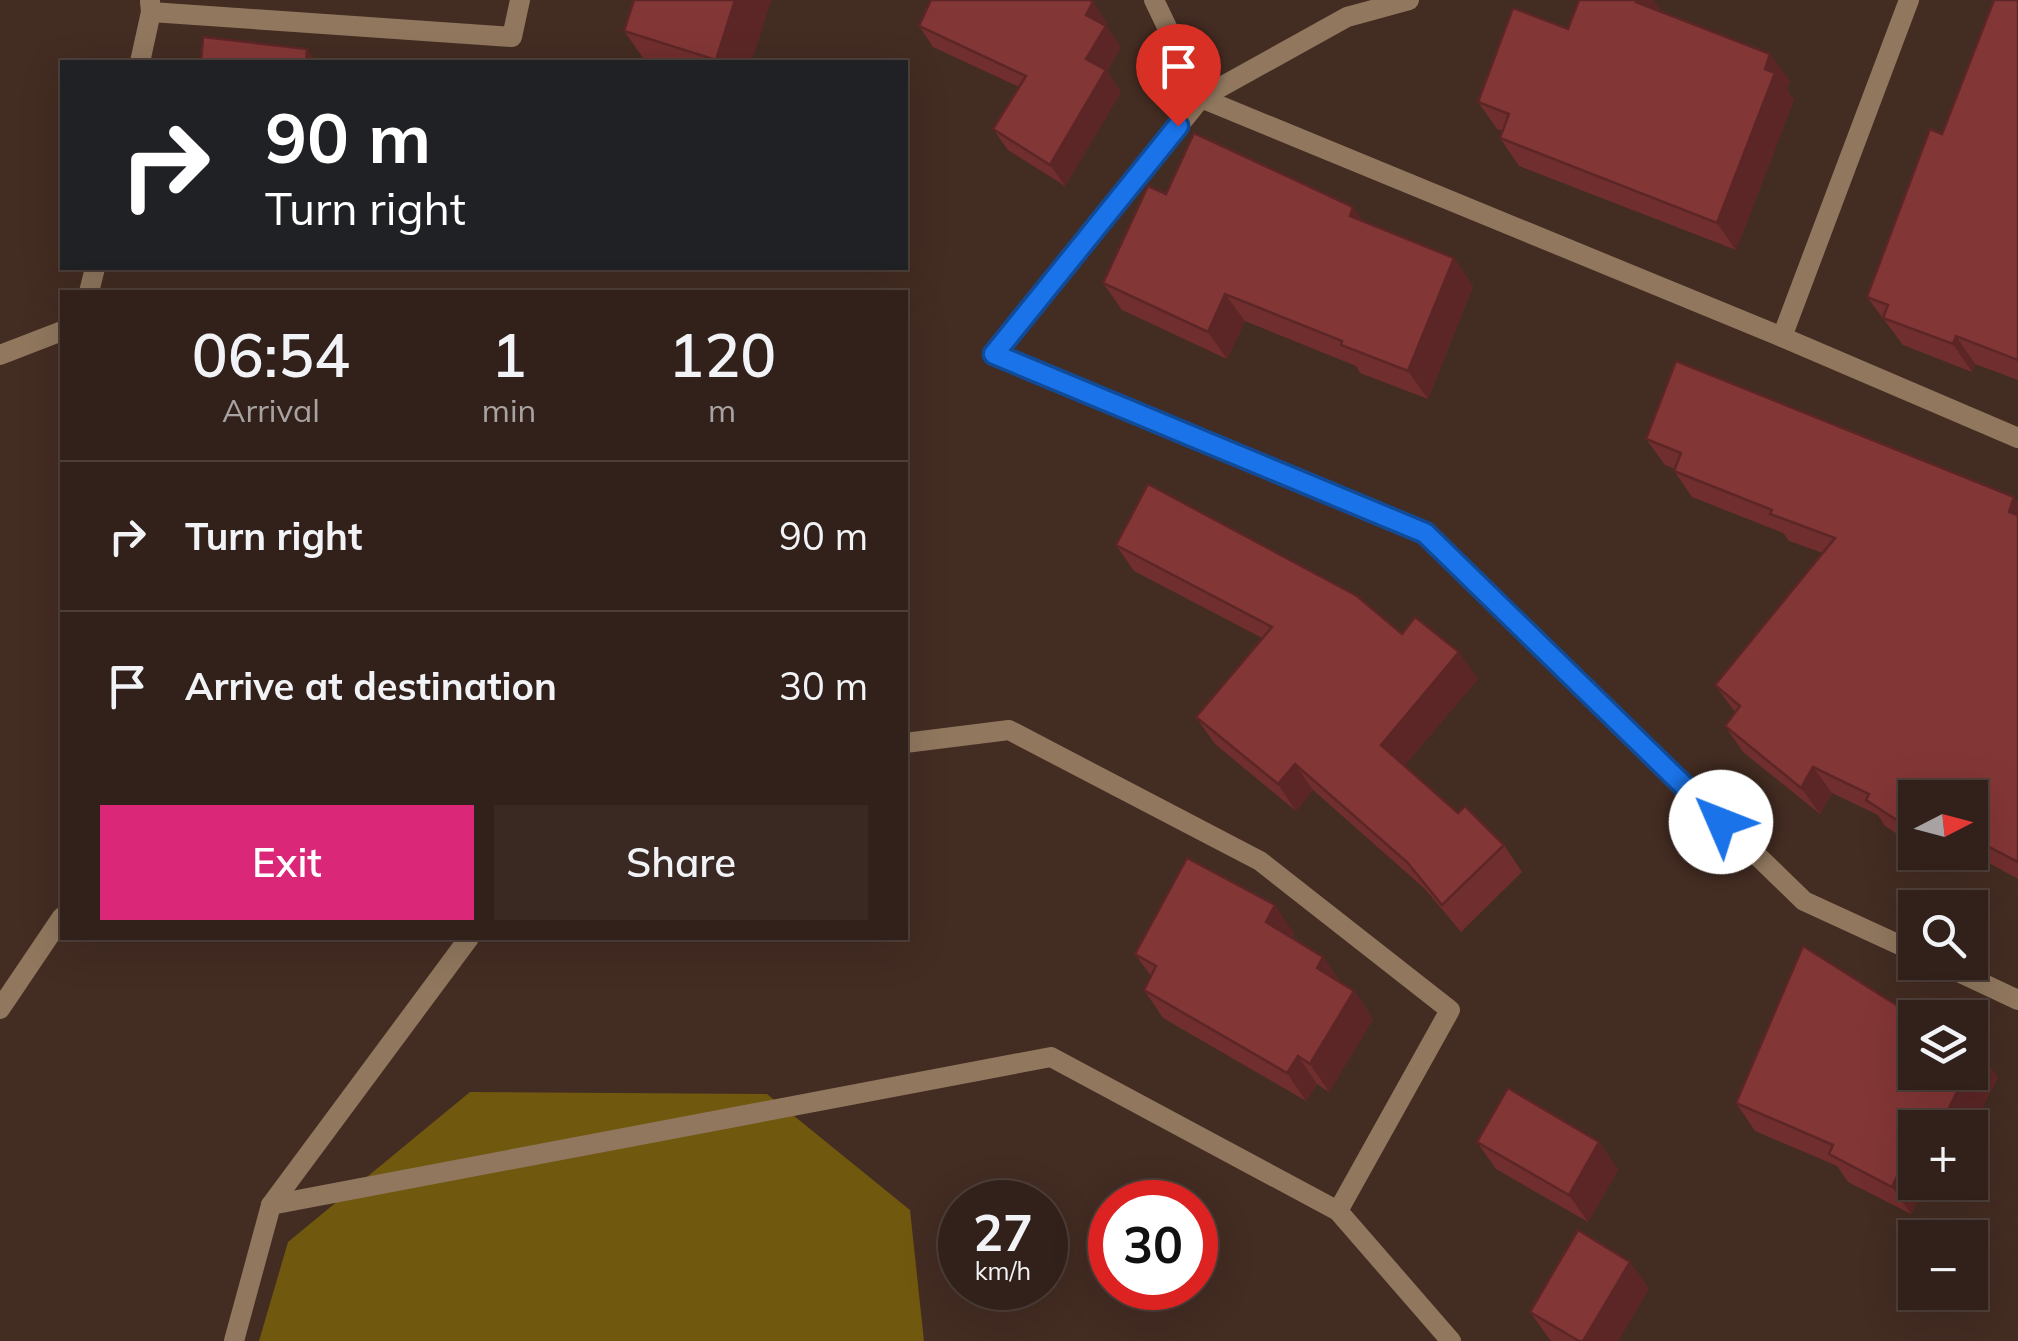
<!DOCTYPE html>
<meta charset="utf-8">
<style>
body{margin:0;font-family:Mulish,sans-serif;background:#3a2923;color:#f1f3f6;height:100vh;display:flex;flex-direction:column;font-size:38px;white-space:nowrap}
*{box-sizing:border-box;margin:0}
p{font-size:32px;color:#a8a3a2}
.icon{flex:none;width:55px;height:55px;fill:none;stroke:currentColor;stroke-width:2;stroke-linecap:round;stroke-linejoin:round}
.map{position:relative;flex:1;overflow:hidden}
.side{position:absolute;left:60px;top:290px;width:848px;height:650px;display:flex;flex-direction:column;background:#32211a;border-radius:0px;box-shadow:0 10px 40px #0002,0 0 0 2px #4d3e39}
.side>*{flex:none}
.banner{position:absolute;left:60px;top:60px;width:848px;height:210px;border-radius:0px;box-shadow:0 10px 40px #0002,0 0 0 2px #4d3e39;background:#202124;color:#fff;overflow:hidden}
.needle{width:65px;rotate:84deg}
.fabs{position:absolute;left:1898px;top:780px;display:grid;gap:20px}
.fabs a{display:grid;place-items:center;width:90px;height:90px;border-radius:0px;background:#32211a;box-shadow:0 10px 40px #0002,0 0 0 2px #4d3e39;font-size:50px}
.speed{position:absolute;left:938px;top:1180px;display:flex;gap:20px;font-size:50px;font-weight:700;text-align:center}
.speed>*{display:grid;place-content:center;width:130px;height:130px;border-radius:50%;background:#32211a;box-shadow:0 10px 40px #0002,0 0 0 2px #4d3e39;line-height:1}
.speed small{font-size:25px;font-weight:400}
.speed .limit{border:15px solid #d22;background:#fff;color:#111}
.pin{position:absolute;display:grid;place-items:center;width:85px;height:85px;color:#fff;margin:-102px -42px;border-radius:50% 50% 50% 0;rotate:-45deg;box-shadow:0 0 10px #0007}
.pin .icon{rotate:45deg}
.me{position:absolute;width:110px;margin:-55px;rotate:314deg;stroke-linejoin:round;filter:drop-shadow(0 0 8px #0008)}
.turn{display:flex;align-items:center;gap:35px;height:210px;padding:0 40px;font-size:45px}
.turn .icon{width:130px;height:130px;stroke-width:2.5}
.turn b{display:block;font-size:70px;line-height:85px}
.eta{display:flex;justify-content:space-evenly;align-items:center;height:170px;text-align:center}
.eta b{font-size:60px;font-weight:600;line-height:70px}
.primary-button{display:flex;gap:20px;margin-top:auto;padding:20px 40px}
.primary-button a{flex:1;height:115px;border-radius:0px;background:#db2777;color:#fff;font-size:40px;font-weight:600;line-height:115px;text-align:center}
.primary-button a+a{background:#3a2923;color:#f1f3f6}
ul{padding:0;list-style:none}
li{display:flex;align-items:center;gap:30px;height:150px;padding:0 40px;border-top:2px solid #4d3e39}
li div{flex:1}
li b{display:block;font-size:38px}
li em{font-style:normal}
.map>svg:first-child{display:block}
.green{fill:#70580e}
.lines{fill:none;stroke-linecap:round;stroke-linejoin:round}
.street{stroke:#90775e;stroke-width:20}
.wall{fill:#712e2e}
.shaded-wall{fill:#5c2626}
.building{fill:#833636;stroke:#5c2626;stroke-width:2.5}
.route-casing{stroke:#114b97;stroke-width:25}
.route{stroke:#1a73e8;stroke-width:18}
</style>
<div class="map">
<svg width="2018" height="1341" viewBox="0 0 2018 1341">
<rect width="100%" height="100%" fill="#432c22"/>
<path class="green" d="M470,1092L767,1094L910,1210L924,1341H259L288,1242Z"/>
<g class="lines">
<g class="street">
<path d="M1154,0L1201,98L1782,337"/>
<path d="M1409,0L1347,17L1201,98L994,354L1425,533L1804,901L1915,952"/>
<path d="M1909,0L1782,337L2018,438"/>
<path d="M151,12L512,37L520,0"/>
<path d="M140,62L151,12L150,2"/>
<path d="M89,292L95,268"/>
<path d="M0,355L62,331"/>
<path d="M905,743L1009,730L1260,861L1450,1010L1338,1211"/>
<path d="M1937,962L2018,1000"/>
<path d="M0,1009L62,917"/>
<path d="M271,1205L469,938"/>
<path d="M234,1341L271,1205L1051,1057L1338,1211L1451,1341"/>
</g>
</g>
<g class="wall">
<path d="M634,0H771L751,62H646L624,31Z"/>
<path d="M1579,0H1653L1662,12L1770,54L1790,81L1787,90L1794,100L1736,250L1519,166L1500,138L1503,131L1497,129L1478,102L1568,29Z"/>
<path d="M2018,0V380L1975,364L1972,372L1903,345L1867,297L1942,134Z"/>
<path d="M1108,24L1106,26L1121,47L1107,71L1121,92L1065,186L1008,150L993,129L1019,87L933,47L919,26Z"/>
<path d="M1166,194L1363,221L1454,258L1473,286L1428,399L1360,373L1356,366L1245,321L1227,359L1122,310L1103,283Z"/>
<path d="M1646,439L2018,502V879L1969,852L1970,798H1915V846L1885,826L1878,815L1832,793L1820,814L1743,752L1725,726L1735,712L1715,685L1823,553L1789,541L1783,533L1692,497L1674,471L1675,469L1665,465Z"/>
<path d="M1116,545L1402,634L1478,679L1404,766L1458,813L1504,845L1522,872L1461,932L1425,889L1313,790L1296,811L1215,744L1196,717L1262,638L1134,571Z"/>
<path d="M1925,852H1946L1940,862Z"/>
<path d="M1294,933L1292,938L1323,957L1341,983L1354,991L1373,1019L1329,1092L1317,1084L1306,1101L1163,1018L1144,990L1151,976L1135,954Z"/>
<path d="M1998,1077L1970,1132V1128H1915V1182H1927L1911,1214L1848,1182L1837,1166L1755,1131L1736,1103Z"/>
<path d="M1477,1142H1599L1618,1170L1588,1222L1496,1169Z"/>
<path d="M1630,1262L1649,1289L1618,1341H1552L1550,1340L1530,1312Z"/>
</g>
<g class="shaded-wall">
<path d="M735,0H771L751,62H718L716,60Z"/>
<path d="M1637,0H1653L1662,12L1636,2Z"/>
<path d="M1093,2L1108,24L1106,26L1121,47L1107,71L1121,92L1065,186L1050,165L1086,59V15Z"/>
<path d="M307,49L317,62H306Z"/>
<path d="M1770,54L1790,81L1787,90L1794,100L1736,250L1717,223Z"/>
<path d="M1353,207L1373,235L1350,216Z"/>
<path d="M1454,258L1473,286L1428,399L1408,371Z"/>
<path d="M1225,294L1245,321L1227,359L1208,332Z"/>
<path d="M1956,336L1975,364L1972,372L1953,344Z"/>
<path d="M2014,497L2018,502V524L2009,512Z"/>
<path d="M1459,652L1478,679L1399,772L1381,745Z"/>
<path d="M1295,764L1313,790L1296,811L1278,784Z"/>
<path d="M1813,767L1832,793L1820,814L1801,788Z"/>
<path d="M1933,852H1946L1940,862Z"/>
<path d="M1275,905L1294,933L1285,950L1266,922Z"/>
<path d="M1323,957L1342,985L1317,968Z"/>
<path d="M1354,991L1373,1019L1329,1092L1310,1064Z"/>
<path d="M1978,1050L1998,1077L1970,1132V1128H1939L1967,1072H1970V1067Z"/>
<path d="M1298,1056L1317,1084L1306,1101L1287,1073Z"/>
<path d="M1915,1139V1182H1927L1911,1214L1892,1187Z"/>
<path d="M1599,1142L1618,1170L1588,1222L1569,1195Z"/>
<path d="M1630,1262L1649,1289L1618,1341H1583Z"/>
</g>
<g class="building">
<path d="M634,0H735L716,60L624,31Z"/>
<path d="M931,0H1089L1093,2L1086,15L1106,26L1086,59L1106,70L1050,165L993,129L1026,76L919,26Z"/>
<path d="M1579,0H1637L1636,2L1770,54L1765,69L1775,73L1717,223L1500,138L1509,114L1478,102L1513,8L1568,29Z"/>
<path d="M1994,0H2018V360L1956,336L1953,344L1883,318L1888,305L1867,297L1930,129L1942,134Z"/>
<path d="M203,37L307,49L306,62H201Z"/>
<path d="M1194,133L1353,207L1350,216L1454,258L1408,371L1341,345L1342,341L1225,294L1208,332L1103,283L1148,186L1166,194Z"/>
<path d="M1676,361L2014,497L2009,512L2018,515V862L1970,837V798H1915V832L1866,800L1869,794L1813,767L1801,788L1725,726L1740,706L1715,685L1835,538L1770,514L1772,510L1674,471L1681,453L1646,439Z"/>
<path d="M1148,484L1357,596L1402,634L1415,617L1459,652L1381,745L1458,813L1465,806L1504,845L1442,905L1407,862L1295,764L1278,784L1196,717L1272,627L1116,545Z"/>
<path d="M1187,858L1275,905L1266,922L1323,957L1317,968L1354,991L1310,1064L1298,1056L1287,1073L1144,990L1156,966L1135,954Z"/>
<path d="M1803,946L1917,1018H1915V1072H1967L1939,1128H1915V1139L1892,1187L1829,1154L1833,1145L1736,1103Z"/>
<path d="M1970,1046L1978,1050L1970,1067Z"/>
<path d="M1508,1088L1599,1142L1569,1195L1477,1142Z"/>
<path d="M1578,1230L1630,1262L1583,1341H1579L1530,1312Z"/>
</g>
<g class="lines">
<g class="route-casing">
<path id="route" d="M1178,126L994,354L1425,533L1721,822"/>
</g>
<use href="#route" class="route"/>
</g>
</svg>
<div class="fabs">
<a><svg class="needle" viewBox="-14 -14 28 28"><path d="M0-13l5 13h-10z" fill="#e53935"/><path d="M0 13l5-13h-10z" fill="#a8a3a2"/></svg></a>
<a><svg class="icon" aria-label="search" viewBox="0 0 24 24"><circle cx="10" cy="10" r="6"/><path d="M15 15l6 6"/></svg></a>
<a><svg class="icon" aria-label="layers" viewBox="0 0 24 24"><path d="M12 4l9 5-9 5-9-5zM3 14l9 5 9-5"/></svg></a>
<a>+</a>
<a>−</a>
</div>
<div class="speed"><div>27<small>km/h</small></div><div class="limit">30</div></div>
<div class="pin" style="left:1178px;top:126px;background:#d93025"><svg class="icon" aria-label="arrive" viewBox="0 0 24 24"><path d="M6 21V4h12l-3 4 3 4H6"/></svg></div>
<svg class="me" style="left:1721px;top:822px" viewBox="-20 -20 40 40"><circle r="19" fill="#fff"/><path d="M0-13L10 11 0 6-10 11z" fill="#1a73e8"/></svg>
<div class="banner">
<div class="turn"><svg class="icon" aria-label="right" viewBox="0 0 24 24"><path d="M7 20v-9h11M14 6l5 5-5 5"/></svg><div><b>90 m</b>Turn right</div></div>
</div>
<section class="side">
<div class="eta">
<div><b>06:54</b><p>Arrival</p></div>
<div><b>1</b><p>min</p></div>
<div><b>120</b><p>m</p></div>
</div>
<ul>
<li><svg class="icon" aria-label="right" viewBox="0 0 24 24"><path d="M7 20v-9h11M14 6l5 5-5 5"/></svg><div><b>Turn right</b></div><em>90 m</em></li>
<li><svg class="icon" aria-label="arrive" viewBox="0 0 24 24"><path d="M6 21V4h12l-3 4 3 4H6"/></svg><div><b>Arrive at destination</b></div><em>30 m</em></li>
</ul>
<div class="primary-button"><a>Exit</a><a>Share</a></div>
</section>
</div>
